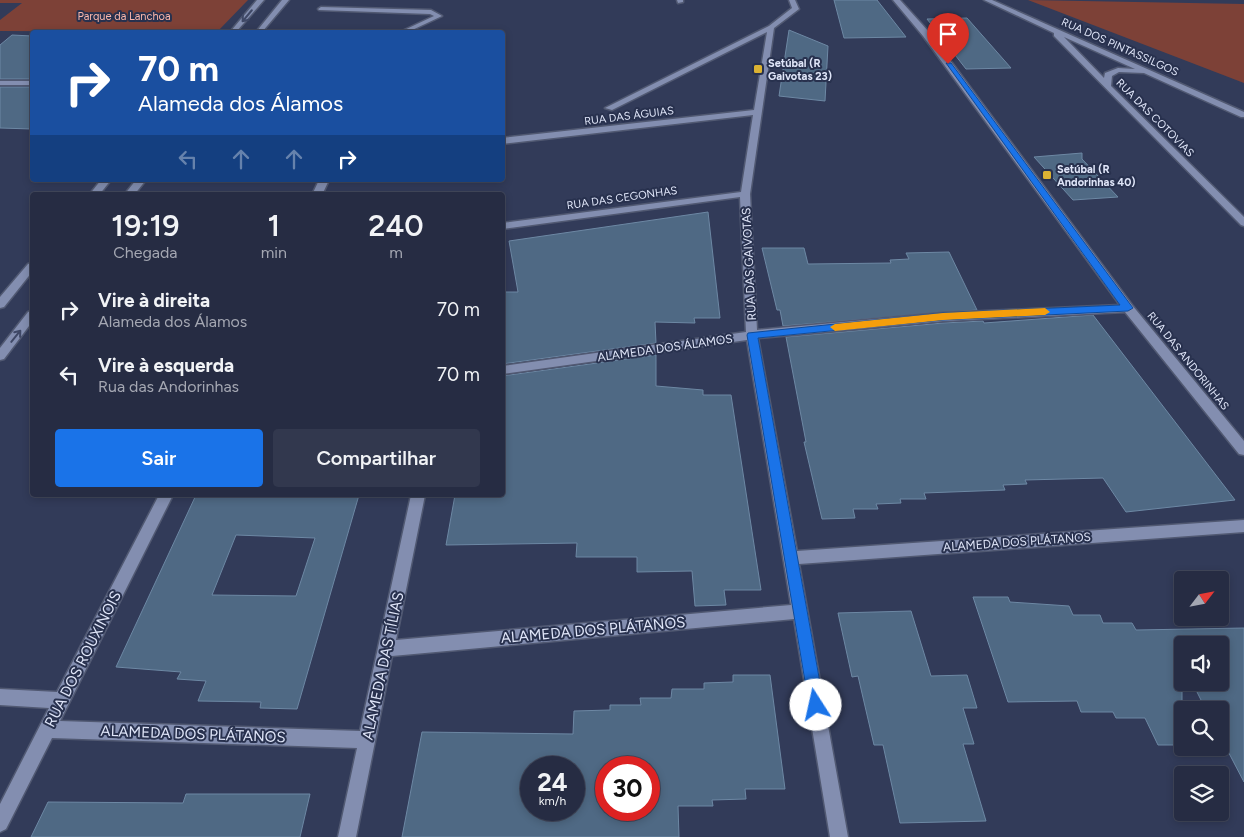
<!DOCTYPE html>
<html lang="pt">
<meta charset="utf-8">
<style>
body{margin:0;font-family:Figtree,sans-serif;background:#32384e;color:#f1f3f6;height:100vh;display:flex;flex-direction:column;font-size:19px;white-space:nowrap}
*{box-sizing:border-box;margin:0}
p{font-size:16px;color:#a4a7b2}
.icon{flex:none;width:28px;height:28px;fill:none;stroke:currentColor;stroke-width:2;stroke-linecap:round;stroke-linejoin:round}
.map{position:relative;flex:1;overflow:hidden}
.details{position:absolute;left:30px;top:192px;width:475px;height:305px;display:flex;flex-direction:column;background:#262c43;border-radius:5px;box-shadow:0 2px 8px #0003,0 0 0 1px #42485c}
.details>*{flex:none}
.guide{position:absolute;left:30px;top:30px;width:475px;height:152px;border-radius:5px;box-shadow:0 2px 8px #0003,0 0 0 1px #42485c;background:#1a4fa0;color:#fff;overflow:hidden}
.needle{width:32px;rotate:58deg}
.tools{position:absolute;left:1174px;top:571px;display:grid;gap:10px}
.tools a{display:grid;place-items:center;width:55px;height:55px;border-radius:5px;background:#262c43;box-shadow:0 2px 8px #0003,0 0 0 1px #42485c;font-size:25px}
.speed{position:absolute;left:520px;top:756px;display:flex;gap:10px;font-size:25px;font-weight:700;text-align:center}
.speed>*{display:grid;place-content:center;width:65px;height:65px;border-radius:50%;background:#262c43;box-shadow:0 2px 8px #0003,0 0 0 1px #42485c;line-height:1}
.speed small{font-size:12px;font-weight:400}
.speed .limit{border:8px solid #d22;background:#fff;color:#111}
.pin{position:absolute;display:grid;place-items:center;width:42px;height:42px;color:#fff;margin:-51px -21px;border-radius:50% 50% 50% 0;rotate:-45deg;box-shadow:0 0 5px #0007}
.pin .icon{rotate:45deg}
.me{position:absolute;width:55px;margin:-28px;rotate:350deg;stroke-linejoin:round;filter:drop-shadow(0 0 4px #0008)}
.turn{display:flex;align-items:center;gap:18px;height:105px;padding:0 25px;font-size:22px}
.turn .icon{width:65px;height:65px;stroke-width:2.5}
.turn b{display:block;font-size:35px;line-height:42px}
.lanes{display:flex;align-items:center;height:48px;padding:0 25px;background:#0003;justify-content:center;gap:25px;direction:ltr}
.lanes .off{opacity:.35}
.eta{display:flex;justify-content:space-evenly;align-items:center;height:85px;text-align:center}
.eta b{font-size:30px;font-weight:600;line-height:35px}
.button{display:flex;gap:10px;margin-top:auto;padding:10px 25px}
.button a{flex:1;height:58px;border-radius:5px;background:#1a73e8;color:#fff;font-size:20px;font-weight:600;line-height:58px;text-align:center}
.button a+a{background:#32384e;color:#f1f3f6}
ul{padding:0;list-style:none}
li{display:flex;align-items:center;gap:15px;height:65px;padding:0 25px}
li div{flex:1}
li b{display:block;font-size:19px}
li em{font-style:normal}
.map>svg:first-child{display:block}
.green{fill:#7d4137}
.building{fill:#4f6984;stroke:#6d88a4;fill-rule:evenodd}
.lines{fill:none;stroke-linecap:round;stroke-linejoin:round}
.minor-casing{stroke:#515972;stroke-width:3}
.secondary-casing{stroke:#515972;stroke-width:3}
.minor{fill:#838eb0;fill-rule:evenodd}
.secondary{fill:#838eb0;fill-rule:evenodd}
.oneway{stroke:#3f4866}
.route{fill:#1a73e8;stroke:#114b97}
.slow{fill:#f59e0b}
.poi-dot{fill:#dbb233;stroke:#28314e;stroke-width:2}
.labels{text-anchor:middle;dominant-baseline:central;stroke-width:4;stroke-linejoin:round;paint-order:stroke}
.far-park-label{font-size:11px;fill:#f9b6aa;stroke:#28314e}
.far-street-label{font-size:11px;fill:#e0e6f9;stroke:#28314e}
.far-poi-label{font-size:11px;font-weight:bold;fill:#e0e6f9;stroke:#28314e;text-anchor:start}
.street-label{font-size:12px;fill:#e0e6f9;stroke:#28314e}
.near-street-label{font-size:15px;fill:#e0e6f9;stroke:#28314e}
</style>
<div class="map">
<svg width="1244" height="837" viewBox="0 0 1244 837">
<rect width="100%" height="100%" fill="#323b59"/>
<g class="green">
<path d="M0,0H248L217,32L0,31V20L22,3H0Z"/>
<path d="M1028,0L1244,4V83Z"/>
</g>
<g class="building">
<path d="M834,0H877L906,37L844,38Z"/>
<path d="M967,18L1011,68L966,69L927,19Z"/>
<path d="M789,30L828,46L825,101L779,96Z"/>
<path d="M12,35L32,36V79H0V45Z"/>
<path d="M0,87H32V129L0,128Z"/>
<path d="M1082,153V159L1118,197L1073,200L1034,157Z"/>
<path d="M708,212L720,318H694L695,323L655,322L656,343L502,364V292H518L509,241Z"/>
<path d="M762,248H804L808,264L891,263L890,260L909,259L906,253L949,252L977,310L783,326L780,310H777Z"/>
<path d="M1093,315L1235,500L1126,512L1103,478L1025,480L1027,484L1003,485L1005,490L924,493L926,499H900L901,503L876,504L878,509H853L855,518L822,519L804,442H806L786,337L943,323L983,321L984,323Z"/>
<path d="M656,355V386L703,390V395H731L761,590H724L726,605L695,606L692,571L637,572V557H576L577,543L446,545L455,495H502V376Z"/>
<path d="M196,495H359L297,709L260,708L261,702L198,701L206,681L177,679L181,672L116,667ZM236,535L315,538L296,596L212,595Z"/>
<path d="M973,597H1008L1010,602L1069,606L1073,615H1100L1103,623H1132L1136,630L1244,628V782L1220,736V710H1206L1192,682H1220V645H1182V745H1158L1145,718H1116L1113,712H1081L1077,701L1008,702Z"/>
<path d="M911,611L931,676L967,675L977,708H963L974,744H963L986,821L900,823L883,745H874L858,676L852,677L838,613Z"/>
<path d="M733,675H770L785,789H745L746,799L712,800L713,806H678L679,837H402L422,732L573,734L574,711L610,710V705H641L640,698H671L672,689H704V683L733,682ZM531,768H574V810H531ZM606,768H649V810H606Z"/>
<path d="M186,794H310L300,837H31L48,802L183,803Z"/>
</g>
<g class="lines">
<g class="minor-casing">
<g id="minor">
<path d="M677,0H683V2L678,3Z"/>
<path d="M789,0H795L799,9L774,28L750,194L757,330L943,313L1120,305L923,36L893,0H900L929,32L1132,305L1244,441V455L1239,454L1125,312L943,321L758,338L797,551L1244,520V532L799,564L848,837H830L794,619L392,656L356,837H338L357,748L52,738L6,829L0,832V804L49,708L0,705V689L57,692L159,495H173L60,721L360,731L411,495H425L396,640L791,605L747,340L502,374V366L746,332L740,197L502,229V223L741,192L753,115L502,144V138L754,110L767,32L612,110L605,108L769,26L792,8Z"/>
<path d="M984,0H992L1244,112V117H1241L1144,73L1119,72L1112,76L1111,86L1244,217V226L1241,225L1054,36V33ZM1064,37L1135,69L1118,68L1105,73L1104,78Z"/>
<path d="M321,7L431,10L442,16L408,32H400L434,16L430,14L319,10L318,9Z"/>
<rect x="0" y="81" width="32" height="4"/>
<path d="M319,180H329L322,195H312Z"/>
</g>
</g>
<g class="secondary-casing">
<g id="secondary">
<path d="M257,0H264L236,32H230Z"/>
<path d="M282,0H289L262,32H256Z"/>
<path d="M101,180H111L99,195H89Z"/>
<path d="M136,180H146L134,195H124Z"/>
<path d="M32,263V272L4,307L0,308V297L28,264Z"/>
<path d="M32,311V322L4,359L0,360V348L28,312Z"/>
</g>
</g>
<use href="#minor" class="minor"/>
<use href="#secondary" class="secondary"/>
</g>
<defs><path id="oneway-shaft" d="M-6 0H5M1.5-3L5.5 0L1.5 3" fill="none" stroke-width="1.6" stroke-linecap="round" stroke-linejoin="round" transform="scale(1.25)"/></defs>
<g class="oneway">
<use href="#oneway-shaft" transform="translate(247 16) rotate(130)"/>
<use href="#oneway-shaft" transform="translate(16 336) rotate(-51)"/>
</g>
<path class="route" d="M946,63H951L1133,308L1128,311L943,320L758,338L824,705L822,711L816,713L811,711L809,705L747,335L748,333L943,313L1120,305Z"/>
<path class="slow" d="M1045,308L1050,312L1045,315L943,320L835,331L830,327L835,324L943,313Z"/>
<g class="poi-dot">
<rect x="753" y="64" width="10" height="10" rx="2.5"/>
<rect x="1042" y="170" width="10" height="10" rx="2.5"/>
</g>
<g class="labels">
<g class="far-park-label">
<text x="124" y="16">Parque da Lanchoa</text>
</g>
<g class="far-street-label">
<text transform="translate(1120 47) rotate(24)">RUA DOS PINTASSILGOS</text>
<text transform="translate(629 116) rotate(-7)">RUA DAS ÁGUIAS</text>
<text transform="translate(1155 118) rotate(45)">RUA DAS COTOVIAS</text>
<text transform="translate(622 198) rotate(-8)">RUA DAS CEGONHAS</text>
<text transform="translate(1188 361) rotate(51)">RUA DAS ANDORINHAS</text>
</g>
<g class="far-poi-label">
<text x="768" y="63">Setúbal (R<tspan x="768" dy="13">Gaivotas 23)</tspan></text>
<text x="1057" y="169">Setúbal (R<tspan x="1057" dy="13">Andorinhas 40)</tspan></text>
</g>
<g class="street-label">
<text transform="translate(749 264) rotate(-93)">RUA DAS GAIVOTAS</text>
<text transform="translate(665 348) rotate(-8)">ALAMEDA DOS ÁLAMOS</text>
<text transform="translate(1017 542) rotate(-4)">ALAMEDA DOS PLÁTANOS</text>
</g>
<g class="near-street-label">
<text transform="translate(593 630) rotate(-5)">ALAMEDA DOS PLÁTANOS</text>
<text transform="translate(83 659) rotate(-63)">RUA DOS ROUXINOIS</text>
<text transform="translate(383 666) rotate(-78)">ALAMEDA DAS TÍLIAS</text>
<text transform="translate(193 734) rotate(2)">ALAMEDA DOS PLÁTANOS</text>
</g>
</g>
</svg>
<div class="tools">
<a><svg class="needle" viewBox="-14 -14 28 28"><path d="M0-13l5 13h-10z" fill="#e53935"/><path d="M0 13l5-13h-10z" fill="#a4a7b2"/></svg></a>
<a><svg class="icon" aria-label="sound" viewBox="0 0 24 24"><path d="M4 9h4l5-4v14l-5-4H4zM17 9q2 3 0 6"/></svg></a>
<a><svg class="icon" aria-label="search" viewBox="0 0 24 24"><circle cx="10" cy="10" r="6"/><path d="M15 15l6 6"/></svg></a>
<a><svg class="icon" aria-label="layers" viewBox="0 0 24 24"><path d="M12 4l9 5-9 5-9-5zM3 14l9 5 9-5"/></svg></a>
</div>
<div class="speed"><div>24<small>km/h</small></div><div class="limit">30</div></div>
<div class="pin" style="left:948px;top:64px;background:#d93025"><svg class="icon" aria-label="arrive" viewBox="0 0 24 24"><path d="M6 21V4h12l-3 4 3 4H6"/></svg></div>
<svg class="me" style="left:816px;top:705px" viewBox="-20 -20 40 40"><circle r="19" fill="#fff"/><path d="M0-13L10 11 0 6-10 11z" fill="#1a73e8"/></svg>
<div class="guide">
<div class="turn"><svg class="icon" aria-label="right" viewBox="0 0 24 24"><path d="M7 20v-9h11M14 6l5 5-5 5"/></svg><div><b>70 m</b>Alameda dos Álamos</div></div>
<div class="lanes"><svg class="icon off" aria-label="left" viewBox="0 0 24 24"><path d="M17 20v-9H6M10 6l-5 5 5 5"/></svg><svg class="icon off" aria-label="ahead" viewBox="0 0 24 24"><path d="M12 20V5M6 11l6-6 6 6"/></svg><svg class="icon off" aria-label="ahead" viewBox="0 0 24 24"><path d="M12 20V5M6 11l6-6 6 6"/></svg><svg class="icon" aria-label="right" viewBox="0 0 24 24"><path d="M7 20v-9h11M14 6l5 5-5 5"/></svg></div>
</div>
<section class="details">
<div class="eta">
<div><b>19:19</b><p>Chegada</p></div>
<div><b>1</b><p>min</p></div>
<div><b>240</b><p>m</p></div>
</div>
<ul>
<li><svg class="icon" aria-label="right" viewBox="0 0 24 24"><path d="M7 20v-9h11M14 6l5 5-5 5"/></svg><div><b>Vire à direita</b><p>Alameda dos Álamos</p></div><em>70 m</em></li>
<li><svg class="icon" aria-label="left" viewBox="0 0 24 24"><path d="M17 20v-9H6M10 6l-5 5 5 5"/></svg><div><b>Vire à esquerda</b><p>Rua das Andorinhas</p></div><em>70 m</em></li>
</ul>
<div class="button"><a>Sair</a><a>Compartilhar</a></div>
</section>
</div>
